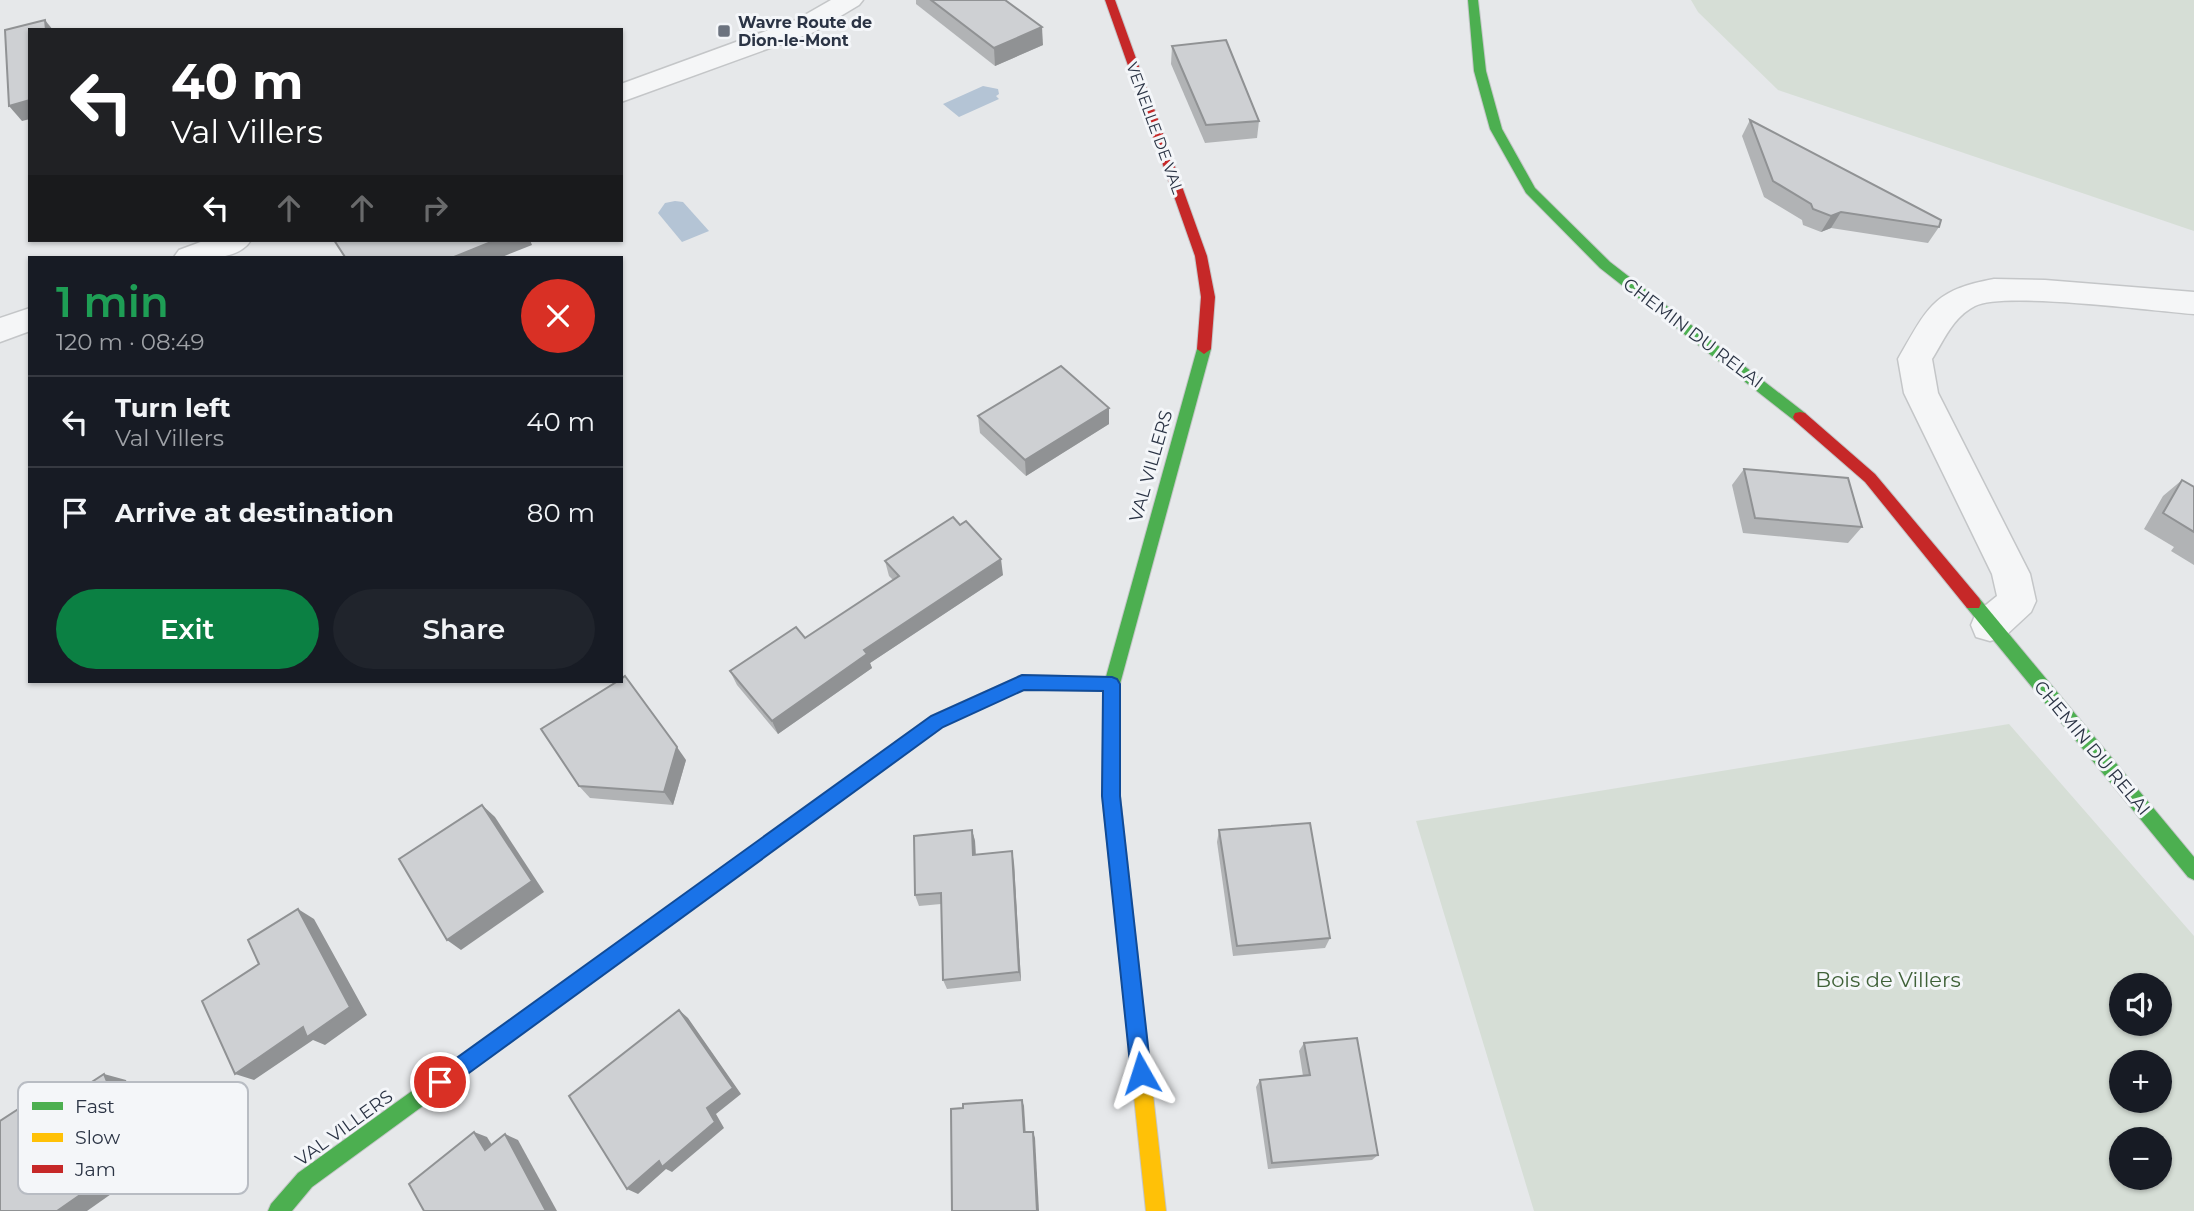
<!DOCTYPE html>
<meta charset="utf-8">
<style>
body{margin:0;font-family:Montserrat,sans-serif;background:#20242c;color:#f1f3f6;height:100vh;display:flex;flex-direction:column;font-size:26px;white-space:nowrap}
*{box-sizing:border-box;margin:0}
p{font-size:23px;color:#9ea1a6}
.icon{flex:none;width:38px;height:38px;fill:none;stroke:currentColor;stroke-width:2;stroke-linecap:round;stroke-linejoin:round}
.map{position:relative;flex:1;overflow:hidden}
.details{position:absolute;left:28px;top:256px;width:595px;height:427px;display:flex;flex-direction:column;background:#171b24;border-radius:0px;box-shadow:0 2px 5px #0004}
.details>*{flex:none}
.top-card{position:absolute;left:28px;top:28px;width:595px;height:214px;border-radius:0px;box-shadow:0 2px 5px #0004;background:#202124;color:#fff;overflow:hidden}
.buttons{position:absolute;left:2109px;top:973px;display:grid;gap:14px}
.buttons a{display:grid;place-items:center;width:63px;height:63px;border-radius:50%;background:#171b24;box-shadow:0 2px 5px #0004;font-size:35px}
.pin{position:absolute;display:grid;place-items:center;width:60px;height:60px;color:#fff;margin:-30px;border:4px solid #fff;border-radius:50%;box-shadow:0 2px 7px #0007}
.me{position:absolute;width:77px;margin:-38px;rotate:354deg;stroke-linejoin:round;filter:drop-shadow(0 0 5px #0008)}
.turn{display:flex;align-items:center;gap:24px;height:147px;padding:0 28px;font-size:32px}
.turn .icon{width:91px;height:91px;stroke-width:2.5}
.turn b{display:block;font-size:49px;line-height:60px}
.lanes{display:flex;align-items:center;height:66px;padding:0 28px;background:#0003;justify-content:center;gap:35px;direction:ltr}
.lanes .off{opacity:.35}
.round{display:grid;place-items:center;flex:none;width:74px;height:74px;border-radius:37px;background:#20242c}
.summary{display:flex;align-items:center;justify-content:space-between;height:119px;padding:0 28px}
h1{font-size:42px;font-weight:600;line-height:52px;color:#1e9e55}
.action{display:flex;gap:14px;margin-top:auto;padding:14px 28px}
.action a{flex:1;height:80px;border-radius:42px;background:#0b8043;color:#fff;font-size:28px;font-weight:600;line-height:80px;text-align:center}
.action a+a{background:#20242c;color:#f1f3f6}
ul{padding:0;list-style:none}
li{display:flex;align-items:center;gap:21px;height:91px;padding:0 28px;border-top:2px solid #363941}
li div{flex:1}
li b{display:block;font-size:26px}
li em{font-style:normal}
.map>svg:first-child{display:block}
.green{fill:#d6ded6;fill-rule:evenodd}
.water{fill:#b4c4d5}
.lines{fill:none;stroke-linecap:round;stroke-linejoin:round}
.street-casing{stroke:#c4c6c8;stroke-width:3}
.fast-casing{stroke:#c4c6c8;stroke-width:2}
.slow-casing{stroke:#c4c6c8;stroke-width:2}
.jam-casing{stroke:#c4c6c8;stroke-width:2}
.street{fill:#f5f6f7;fill-rule:evenodd}
.fast{fill:#4caf50;fill-rule:evenodd}
.slow{fill:#ffc107;fill-rule:evenodd}
.jam{fill:#c62828;fill-rule:evenodd}
.wall{fill:#b1b3b5}
.shaded-wall{fill:#909294}
.building{fill:#ced0d3;stroke:#909294;stroke-width:2}
.route{fill:#1a73e8;stroke:#114b97;stroke-width:2}
.poi-dot{fill:#6c737f;stroke:#f4f6f9;stroke-width:2.5}
.labels{text-anchor:middle;dominant-baseline:central;stroke-width:6;stroke-linejoin:round;paint-order:stroke}
.far-poi-label{font-size:16px;font-weight:bold;fill:#2b3445;stroke:#f4f6f9;text-anchor:start}
.far-street-label{font-size:16px;fill:#2b3445;stroke:#f4f6f9}
.street-label{font-size:18px;fill:#2b3445;stroke:#f4f6f9}
.near-park-label{font-size:21px;fill:#3f6138;stroke:#f4f6f9}
.key{fill:#f4f6f9;stroke:#b8bcc3;stroke-width:2}
.key-label{font-size:19px;fill:#2b3445}
</style>
<div class="map">
<svg width="2194" height="1211" viewBox="0 0 2194 1211">
<rect width="100%" height="100%" fill="#e6e8ea"/>
<g class="green">
<path d="M1691,0H2194V231L1778,90L1698,12Z"/>
<path d="M2009,724L2194,936V1211H1534L1416,821ZM2121,985H2160V1024H2121ZM2121,1062H2160V1101H2121ZM2121,1139H2160V1178H2121Z"/>
</g>
<g class="water">
<path d="M983,86L998,89L999,94L996,96L999,99L959,117L943,104Z"/>
<path d="M675,201L683,202L709,231L682,242L658,213L665,203Z"/>
</g>
<g class="lines">
<g class="street-casing">
<g id="street">
<path d="M831,0H863L859,5L814,32L621,102V84L796,20Z"/>
<path d="M206,240H251C237,263 197,258 174,257L179,250Z"/>
<path d="M1994,279L2045,280L2194,292V314C2154,311 2003,291 1975,306C1953,317 1944,340 1932,359L1938,393L2030,574L2036,601L2031,612L2004,637L1990,641L1976,637L1971,625L1976,613L1997,596L1992,574L1904,393L1898,359C1928,307 1933,290 1994,279Z"/>
<path d="M30,308V331L0,342V318Z"/>
</g>
</g>
<g class="fast-casing">
<g id="fast">
<path d="M1468,0H1478L1486,71L1502,129L1535,188L1610,262L1805,413L1807,417L1805,421H1795L1600,268L1526,193L1490,129L1474,71Z"/>
<path d="M1204,344L1211,349L1120,684V795L1131,897L1128,903L1122,906L1116,903L1113,897L1102,795L1104,684L1197,349Z"/>
<path d="M1973,596L1979,598L2194,857V880L2188,877L1967,608L1965,603L1967,598Z"/>
<path d="M901,739L907,742L909,747L907,752L312,1187L292,1211H268L271,1204L298,1173Z"/>
</g>
</g>
<g class="slow-casing">
<path id="slow" d="M1122,888L1128,891L1131,897L1166,1211H1146L1113,897L1116,891Z"/>
</g>
<g class="jam-casing">
<g id="jam">
<path d="M1105,0H1115L1207,256L1215,297L1211,349L1204,354L1197,349L1201,297L1195,256Z"/>
<path d="M1800,412L1805,413L1875,474L1979,598L1981,603L1979,608H1967L1865,482L1795,421L1793,417L1795,413Z"/>
<path d="M1022,675L1112,677L1118,679L1120,684L1118,689L1112,691L1023,689L943,726L907,752L901,755L895,752L893,747L895,742L931,716Z"/>
</g>
</g>
<use href="#street" class="street"/>
<use href="#fast" class="fast"/>
<use href="#slow" class="slow"/>
<use href="#jam" class="jam"/>
</g>
<g class="wall">
<path d="M916,0H1005L1043,45L995,66L916,4Z"/>
<path d="M1172,46L1259,121L1257,138L1205,143L1171,64Z"/>
<path d="M1750,120L1939,227L1928,243L1831,228L1821,232L1803,225L1802,220L1764,197L1742,136Z"/>
<path d="M978,416L1109,424L1026,476L980,433Z"/>
<path d="M1744,469L1862,527L1848,543L1743,533L1732,485Z"/>
<path d="M2182,480L2194,487V565L2171,551L2174,547L2144,529L2163,496Z"/>
<path d="M885,561L1003,575L870,663L872,668L778,734L737,685L730,671L805,638L893,580L889,576Z"/>
<path d="M686,760L673,805L590,798L579,786Z"/>
<path d="M972,830L975,841L976,855L1014,863L1021,981L947,989L943,980L941,904L919,906L915,895Z"/>
<path d="M1219,830L1330,938L1325,948L1233,956L1217,842Z"/>
<path d="M1304,1043L1378,1155L1372,1160L1268,1169L1256,1087L1260,1080L1303,1076L1299,1051Z"/>
</g>
<g class="shaded-wall">
<path d="M45,20L53,30H46Z"/>
<path d="M1042,27L1043,45L995,66L994,48Z"/>
<path d="M30,100V119L22,121L9,106Z"/>
<path d="M1841,212L1831,228L1821,232L1831,216Z"/>
<path d="M496,240H530L532,245L502,257H454Z"/>
<path d="M1109,408V424L1026,476L1025,460Z"/>
<path d="M1001,559L1003,575L870,663L872,668L778,734L772,721L864,650Z"/>
<path d="M677,747L686,760L673,805L664,792Z"/>
<path d="M482,805L495,817L544,892L461,950L447,940Z"/>
<path d="M972,830L975,841L976,867L973,855Z"/>
<path d="M1012,851L1014,863L1021,981L1019,972Z"/>
<path d="M298,909L314,919L367,1015L325,1045L313,1040L254,1080L235,1074Z"/>
<path d="M679,1010L688,1018L741,1094L716,1114L724,1128L672,1172L666,1169L638,1194L627,1189Z"/>
<path d="M104,1074L126,1080L158,1161L87,1211H57Z"/>
<path d="M1022,1100L1024,1106L1026,1138L1024,1132Z"/>
<path d="M23,1106L47,1112L29,1123Z"/>
<path d="M474,1132L487,1137L499,1156L485,1150Z"/>
<path d="M1033,1132L1035,1138L1039,1211H1037Z"/>
<path d="M505,1134L518,1140L557,1211H546Z"/>
</g>
<g class="building">
<path d="M931,0H1005L1042,27L994,48Z"/>
<path d="M45,20L46,30H30V100L9,106L5,30Z"/>
<path d="M1226,40L1259,121L1206,125L1172,46Z"/>
<path d="M1750,120L1941,220L1939,227L1841,212L1831,216L1813,209L1811,204L1773,181Z"/>
<path d="M334,240H496L454,257H345Z"/>
<path d="M1061,366L1109,408L1025,460L978,416Z"/>
<path d="M1744,469L1848,478L1862,527L1755,518Z"/>
<path d="M2182,480L2194,487V532L2163,513Z"/>
<path d="M953,517L960,525L966,521L1001,559L864,650L867,654L772,721L730,671L796,627L805,638L899,576L885,561Z"/>
<path d="M625,676L677,747L664,792L579,786L541,729L618,681H621V679Z"/>
<path d="M482,805L532,881L447,940L399,859Z"/>
<path d="M1310,823L1330,938L1237,946L1219,830Z"/>
<path d="M972,830L973,855L1012,851L1019,972L943,980L941,893L915,895L914,836Z"/>
<path d="M298,909L350,1007L307,1037L303,1027L235,1074L202,1001L259,964L248,940Z"/>
<path d="M679,1010L733,1088L707,1108L715,1122L662,1167L659,1161L627,1189L569,1096Z"/>
<path d="M1357,1038L1378,1155L1272,1163L1260,1080L1310,1075L1304,1043Z"/>
<path d="M104,1074L136,1156L57,1211H0V1121L23,1106L29,1123Z"/>
<path d="M1022,1100L1024,1132H1033L1037,1211H952L951,1109L963,1108V1104Z"/>
<path d="M474,1132L485,1150L505,1134L546,1211H424L409,1184Z"/>
</g>
<path class="route" d="M1022,675L1112,677L1117,679L1120,684V796L1151,1073L1148,1080L1141,1083L1134,1080L1131,1073L1102,796L1103,691L1024,690L943,727L447,1089L440,1092L433,1089L430,1082L433,1075L931,716Z"/>
<rect class="poi-dot" x="717" y="24" width="14" height="14" rx="3.5"/>
<g class="labels">
<g class="far-poi-label">
<text x="738" y="22">Wavre Route de<tspan x="738" dy="18">Dion-le-Mont</tspan></text>
</g>
<g class="far-street-label">
<text transform="translate(1155 128) rotate(70)">VENELLE DE VAL</text>
</g>
<g class="street-label">
<text transform="translate(1693 333) rotate(37)">CHEMIN DU RELAI</text>
<text transform="translate(1151 466) rotate(-74)">VAL VILLERS</text>
<text transform="translate(2092 748) rotate(50)">CHEMIN DU RELAI</text>
<text transform="translate(344 1128) rotate(-36)">VAL VILLERS</text>
</g>
<g class="near-park-label">
<text x="1888" y="979">Bois de Villers</text>
</g>
</g>
<rect x="18" y="1082" width="230" height="112" rx="10" class="key"/>
<rect x="32" y="1102" width="31" height="8" fill="#4caf50"/>
<rect x="32" y="1133" width="31" height="9" fill="#ffc107"/>
<rect x="32" y="1165" width="31" height="8" fill="#c62828"/>
<g class="key-label">
<text x="75" y="1113">Fast</text>
<text x="75" y="1144">Slow</text>
<text x="75" y="1176">Jam</text>
</g>
</svg>
<div class="buttons">
<a><svg class="icon" aria-label="sound" viewBox="0 0 24 24"><path d="M4 9h4l5-4v14l-5-4H4zM17 9q2 3 0 6"/></svg></a>
<a>+</a>
<a>−</a>
</div>
<div class="pin" style="left:440px;top:1082px;background:#d93025"><svg class="icon" aria-label="arrive" viewBox="0 0 24 24"><path d="M6 21V4h12l-3 4 3 4H6"/></svg></div>
<svg class="me" style="left:1141px;top:1073px" viewBox="-20 -20 40 40"><path d="M0-17L14 15 0 8-14 15z" fill="#1a73e8" stroke="#fff" stroke-width="4"/></svg>
<div class="top-card">
<div class="turn"><svg class="icon" aria-label="left" viewBox="0 0 24 24"><path d="M17 20v-9H6M10 6l-5 5 5 5"/></svg><div><b>40 m</b>Val Villers</div></div>
<div class="lanes"><svg class="icon" aria-label="left" viewBox="0 0 24 24"><path d="M17 20v-9H6M10 6l-5 5 5 5"/></svg><svg class="icon off" aria-label="ahead" viewBox="0 0 24 24"><path d="M12 20V5M6 11l6-6 6 6"/></svg><svg class="icon off" aria-label="ahead" viewBox="0 0 24 24"><path d="M12 20V5M6 11l6-6 6 6"/></svg><svg class="icon off" aria-label="right" viewBox="0 0 24 24"><path d="M7 20v-9h11M14 6l5 5-5 5"/></svg></div>
</div>
<section class="details">
<div class="summary"><div><h1>1 min</h1><p>120 m · 08:49</p></div><a class="round" style="background:#d93025;color:#fff"><svg class="icon" aria-label="close" viewBox="0 0 24 24"><path d="M6 6l12 12M18 6L6 18"/></svg></a></div>
<ul>
<li><svg class="icon" aria-label="left" viewBox="0 0 24 24"><path d="M17 20v-9H6M10 6l-5 5 5 5"/></svg><div><b>Turn left</b><p>Val Villers</p></div><em>40 m</em></li>
<li><svg class="icon" aria-label="arrive" viewBox="0 0 24 24"><path d="M6 21V4h12l-3 4 3 4H6"/></svg><div><b>Arrive at destination</b></div><em>80 m</em></li>
</ul>
<div class="action"><a>Exit</a><a>Share</a></div>
</section>
</div>
